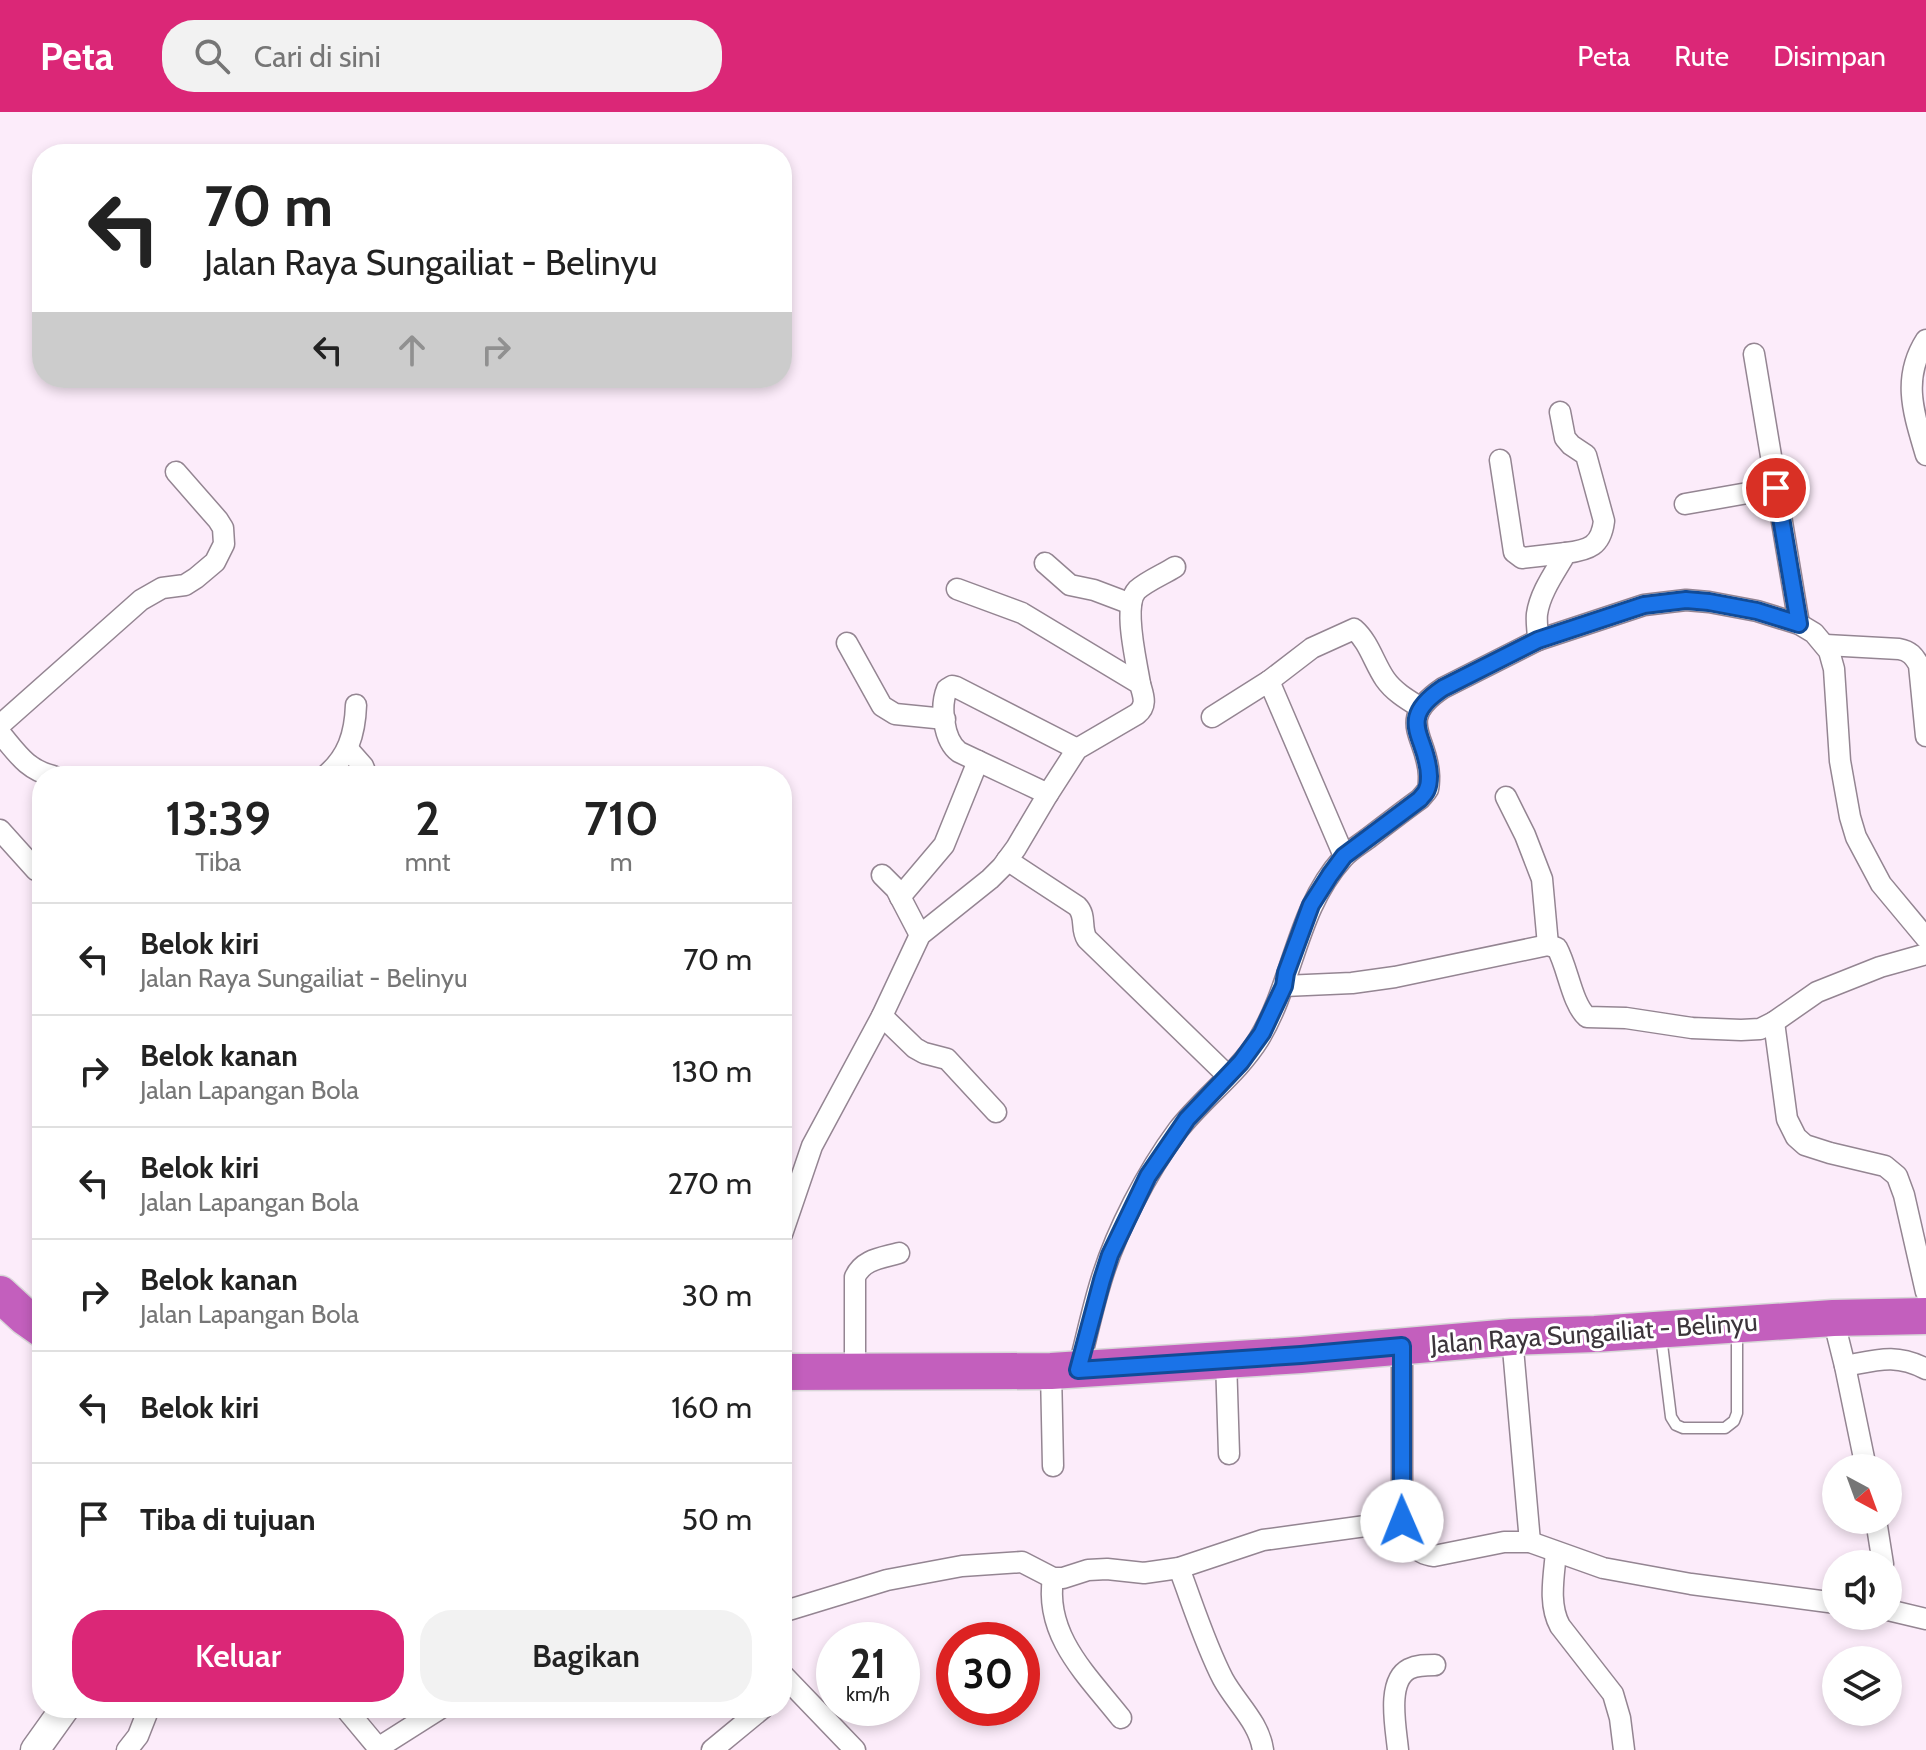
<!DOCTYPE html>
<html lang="id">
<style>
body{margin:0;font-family:Cabin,sans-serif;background:#f2f2f2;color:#222;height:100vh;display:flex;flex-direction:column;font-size:30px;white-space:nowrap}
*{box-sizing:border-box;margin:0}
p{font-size:26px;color:#767676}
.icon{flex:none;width:44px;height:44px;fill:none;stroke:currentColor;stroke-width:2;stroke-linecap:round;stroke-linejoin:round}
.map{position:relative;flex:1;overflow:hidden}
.sheet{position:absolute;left:32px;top:654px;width:760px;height:952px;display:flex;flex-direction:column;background:#fff;border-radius:32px;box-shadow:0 4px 12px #0003}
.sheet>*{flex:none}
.guide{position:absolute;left:32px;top:32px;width:760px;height:244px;border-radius:32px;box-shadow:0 4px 12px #0003;background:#fff;color:#222;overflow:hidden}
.needle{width:52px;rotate:139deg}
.tools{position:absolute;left:1822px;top:1342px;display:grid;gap:16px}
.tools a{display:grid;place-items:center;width:80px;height:80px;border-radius:50%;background:#fff;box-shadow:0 4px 12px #0003;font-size:40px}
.speed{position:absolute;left:816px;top:1510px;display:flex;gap:16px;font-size:40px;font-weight:700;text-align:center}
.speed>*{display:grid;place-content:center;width:104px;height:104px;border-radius:50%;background:#fff;box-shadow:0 4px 12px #0003;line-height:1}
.speed small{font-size:20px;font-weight:400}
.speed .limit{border:12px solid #d22;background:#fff;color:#111}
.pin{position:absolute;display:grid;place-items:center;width:68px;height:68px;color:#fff;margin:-34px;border:4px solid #fff;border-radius:50%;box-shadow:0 2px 8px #0007}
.me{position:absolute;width:88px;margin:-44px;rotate:359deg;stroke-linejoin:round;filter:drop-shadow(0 0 6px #0008)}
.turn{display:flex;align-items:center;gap:28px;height:168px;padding:0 40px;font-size:36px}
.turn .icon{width:104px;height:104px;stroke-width:2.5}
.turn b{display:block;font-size:56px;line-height:68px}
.lanes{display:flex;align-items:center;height:76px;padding:0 40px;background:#0003;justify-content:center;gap:40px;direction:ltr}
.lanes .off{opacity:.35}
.eta{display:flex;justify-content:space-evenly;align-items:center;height:136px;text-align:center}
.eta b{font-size:48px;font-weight:600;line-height:56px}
.action{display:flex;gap:16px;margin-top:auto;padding:16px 40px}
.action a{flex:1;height:92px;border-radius:32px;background:#db2777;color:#fff;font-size:32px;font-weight:600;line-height:92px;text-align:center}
.action a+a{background:#f2f2f2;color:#222}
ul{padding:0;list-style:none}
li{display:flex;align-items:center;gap:24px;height:112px;padding:0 40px;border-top:2px solid #e0e0e0}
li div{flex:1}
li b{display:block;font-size:30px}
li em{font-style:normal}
header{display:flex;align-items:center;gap:48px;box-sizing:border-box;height:112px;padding:0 40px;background:#db2777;color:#fff}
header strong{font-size:38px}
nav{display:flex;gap:44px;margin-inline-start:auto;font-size:28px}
.search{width:560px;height:72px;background:#f2f2f2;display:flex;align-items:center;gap:20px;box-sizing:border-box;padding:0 28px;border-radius:32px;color:#767676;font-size:30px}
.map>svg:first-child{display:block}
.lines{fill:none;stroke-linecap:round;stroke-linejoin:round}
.lane-casing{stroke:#948592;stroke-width:13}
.street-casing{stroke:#948592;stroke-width:23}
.secondary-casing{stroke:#948592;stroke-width:31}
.highway-casing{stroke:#d8d7d8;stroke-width:39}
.lane{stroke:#fff;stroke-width:10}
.street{stroke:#fff;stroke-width:20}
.secondary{stroke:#fff;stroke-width:28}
.highway{stroke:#c35fbd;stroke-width:36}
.route-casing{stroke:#114b97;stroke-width:20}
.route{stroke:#1a73e8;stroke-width:14}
.labels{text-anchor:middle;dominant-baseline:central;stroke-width:6;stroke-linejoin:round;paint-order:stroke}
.street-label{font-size:26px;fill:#3c353b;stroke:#fff}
</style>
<header>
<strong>Peta</strong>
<div class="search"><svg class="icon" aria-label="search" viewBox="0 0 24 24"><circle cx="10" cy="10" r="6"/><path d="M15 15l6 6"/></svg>Cari di sini</div>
<nav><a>Peta</a><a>Rute</a><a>Disimpan</a></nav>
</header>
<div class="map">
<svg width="1926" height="1638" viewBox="0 0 1926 1638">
<rect width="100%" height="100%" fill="#fcecfa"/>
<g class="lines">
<g class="lane-casing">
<path id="lane" d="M1661,1224L1671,1305L1676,1313L1683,1316H1725L1734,1309L1737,1301V1218"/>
</g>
<g class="street-casing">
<g id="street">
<path d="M1926,228C1901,267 1914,302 1926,343"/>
<path d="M1754,242L1799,512"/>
<path d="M1500,348L1514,440L1522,446L1566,441"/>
<path d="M1685,392L1776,376"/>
<path d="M1045,451L1070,473L1094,478L1131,492"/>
<path d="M1538,528C1538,520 1536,510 1537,502C1540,480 1556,459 1566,441C1589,438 1601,434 1604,409L1586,343L1571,333L1565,326L1560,300"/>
<path d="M847,531L882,594L895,602L945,607"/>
<path d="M1826,533L1899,537C1910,539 1914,544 1919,553L1926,624"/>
<path d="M1269,569L1312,536L1354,517C1369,530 1374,551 1385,567C1394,580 1408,588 1421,596"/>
<path d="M1140,572C1137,551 1122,494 1137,478C1147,469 1164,462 1175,455"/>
<path d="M1212,605L1269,569L1344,744"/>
<path d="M0,613L141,488L162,476L185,473L196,466L215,450L224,432L223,416L218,408L176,360"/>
<path d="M0,621C17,641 27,658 53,664"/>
<path d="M348,637L363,654L367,664"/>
<path d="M325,664C348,645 355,622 356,593"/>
<path d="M1048,682L959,640C943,628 940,594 947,577L952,574L956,575L1077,637"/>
<path d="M1506,685L1525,723L1542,767L1548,833"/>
<path d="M0,718L36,758L42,760"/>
<path d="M1007,748L1077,794C1087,804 1080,816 1087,827L1228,964"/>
<path d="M882,763L896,777L920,823"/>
<path d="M900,785L944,733L978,649"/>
<path d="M1284,874L1352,871L1395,865L1548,833L1557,836C1568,856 1572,892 1587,905L1626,906L1692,916L1741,918L1760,917L1774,910L1817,880L1880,855L1926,842"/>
<path d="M882,904L915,936L924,941L947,947L996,1000"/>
<path d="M1774,910L1787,1007L1796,1025L1805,1033L1830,1041L1885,1054L1897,1064L1904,1083L1926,1180"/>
<path d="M782,1122L812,1034L882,904L920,823L990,767L1002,755L1016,736L1048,682L1077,637L1137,602C1148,593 1143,583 1140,572L1022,501L957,477"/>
<path d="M1833,1206L1845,1254L1866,1356"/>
<path d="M1512,1225L1530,1430"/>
<path d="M1402,1234V1409C1407,1426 1414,1442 1434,1444L1504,1430H1530L1603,1456L1691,1472L1836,1491"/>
<path d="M1226,1247L1229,1342"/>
<path d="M1845,1254C1877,1248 1896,1241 1926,1257"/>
<path d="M1078,1258C1086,1228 1092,1198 1101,1169C1116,1119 1147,1060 1178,1018C1203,986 1238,961 1259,927C1294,869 1296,798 1343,746C1349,739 1359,733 1367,727C1384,714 1402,700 1420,687C1422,684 1426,681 1428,677C1429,673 1429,668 1429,664C1428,624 1394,609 1443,576L1538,528L1644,493L1686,488L1709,490L1757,499L1799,512L1814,521L1829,539L1834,557L1840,649L1850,705L1856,725L1881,772L1926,826"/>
<path d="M1051,1259L1053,1354"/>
<path d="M855,1260V1165C863,1147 882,1146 899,1141"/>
<path d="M1876,1408L1883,1452"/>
<path d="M1556,1440C1554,1464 1548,1492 1560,1514L1613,1582L1620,1606L1624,1638"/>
<path d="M1179,1456C1193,1493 1205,1532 1223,1567C1236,1591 1259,1610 1263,1638"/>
<path d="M1053,1466C1044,1524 1088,1564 1121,1606"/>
<path d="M1888,1498L1926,1507"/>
<path d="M782,1500L887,1468L962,1454L1022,1450L1053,1466H1063L1088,1458L1107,1457L1144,1461L1179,1456L1263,1428L1402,1409"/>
<path d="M782,1562L855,1638"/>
<path d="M345,1596L380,1638"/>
<path d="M378,1636L441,1596"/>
<path d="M127,1638L138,1624L149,1596"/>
<path d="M712,1638L763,1596"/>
<path d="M1398,1638C1396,1616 1386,1569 1409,1557C1417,1553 1426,1553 1435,1553"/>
</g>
</g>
<g class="secondary-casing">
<path id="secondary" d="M35,1638L65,1596"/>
</g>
<g class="highway-casing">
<g id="highway">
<path d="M0,1182L25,1205L42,1217"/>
<path d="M782,1260L1051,1259L1301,1243L1512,1225L1595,1222L1833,1206L1926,1204"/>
</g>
</g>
<use href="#lane" class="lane"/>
<use href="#street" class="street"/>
<use href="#secondary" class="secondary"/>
<use href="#highway" class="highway"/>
</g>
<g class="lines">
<g class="route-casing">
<path id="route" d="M1402,1409V1234L1301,1243L1078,1258L1102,1168L1110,1143L1148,1064L1187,1007L1241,950L1262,921L1284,874L1286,861L1311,793L1330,763L1344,744L1420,687C1422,684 1426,681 1427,677C1429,673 1429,669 1429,664C1428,624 1394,609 1443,576L1538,528L1644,493L1686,488L1709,490L1757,499L1799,512L1776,376"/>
</g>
<use href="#route" class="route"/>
</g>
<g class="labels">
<g class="street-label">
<text transform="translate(1594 1221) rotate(-4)">Jalan Raya Sungailiat - Belinyu</text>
</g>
</g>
</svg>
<div class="tools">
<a><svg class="needle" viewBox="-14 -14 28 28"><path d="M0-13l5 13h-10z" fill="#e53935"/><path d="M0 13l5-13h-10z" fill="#767676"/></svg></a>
<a><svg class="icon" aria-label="sound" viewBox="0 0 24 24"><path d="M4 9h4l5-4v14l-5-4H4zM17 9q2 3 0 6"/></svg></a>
<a><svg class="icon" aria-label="layers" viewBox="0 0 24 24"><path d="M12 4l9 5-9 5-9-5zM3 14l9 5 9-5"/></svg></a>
</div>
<div class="speed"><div>21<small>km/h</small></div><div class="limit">30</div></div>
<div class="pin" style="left:1776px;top:376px;background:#d93025"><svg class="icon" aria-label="arrive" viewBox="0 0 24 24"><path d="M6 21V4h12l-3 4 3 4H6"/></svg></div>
<svg class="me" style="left:1402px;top:1409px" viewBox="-20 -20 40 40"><circle r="19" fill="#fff"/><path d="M0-13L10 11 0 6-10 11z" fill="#1a73e8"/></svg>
<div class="guide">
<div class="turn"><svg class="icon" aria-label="left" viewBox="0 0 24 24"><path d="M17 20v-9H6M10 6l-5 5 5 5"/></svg><div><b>70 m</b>Jalan Raya Sungailiat - Belinyu</div></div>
<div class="lanes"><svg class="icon" aria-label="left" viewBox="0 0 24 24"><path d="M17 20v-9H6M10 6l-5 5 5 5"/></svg><svg class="icon off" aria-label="ahead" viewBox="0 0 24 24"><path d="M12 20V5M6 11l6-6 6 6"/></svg><svg class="icon off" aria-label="right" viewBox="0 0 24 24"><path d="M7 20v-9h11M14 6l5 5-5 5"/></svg></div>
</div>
<section class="sheet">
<div class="eta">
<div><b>13:39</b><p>Tiba</p></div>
<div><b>2</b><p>mnt</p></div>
<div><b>710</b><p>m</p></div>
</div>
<ul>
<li><svg class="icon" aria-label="left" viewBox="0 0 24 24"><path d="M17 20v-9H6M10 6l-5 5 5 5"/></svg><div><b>Belok kiri</b><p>Jalan Raya Sungailiat - Belinyu</p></div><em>70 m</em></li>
<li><svg class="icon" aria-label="right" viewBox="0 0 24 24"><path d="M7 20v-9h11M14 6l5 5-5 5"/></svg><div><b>Belok kanan</b><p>Jalan Lapangan Bola</p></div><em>130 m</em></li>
<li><svg class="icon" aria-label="left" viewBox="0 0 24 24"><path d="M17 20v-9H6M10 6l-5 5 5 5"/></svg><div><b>Belok kiri</b><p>Jalan Lapangan Bola</p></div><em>270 m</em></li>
<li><svg class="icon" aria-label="right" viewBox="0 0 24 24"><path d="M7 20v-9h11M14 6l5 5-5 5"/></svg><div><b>Belok kanan</b><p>Jalan Lapangan Bola</p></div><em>30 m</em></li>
<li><svg class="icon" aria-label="left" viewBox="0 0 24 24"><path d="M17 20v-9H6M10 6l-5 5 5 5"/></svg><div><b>Belok kiri</b></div><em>160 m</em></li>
<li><svg class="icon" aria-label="arrive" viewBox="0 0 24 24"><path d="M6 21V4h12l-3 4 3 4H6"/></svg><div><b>Tiba di tujuan</b></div><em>50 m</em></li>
</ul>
<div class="action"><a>Keluar</a><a>Bagikan</a></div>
</section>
</div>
